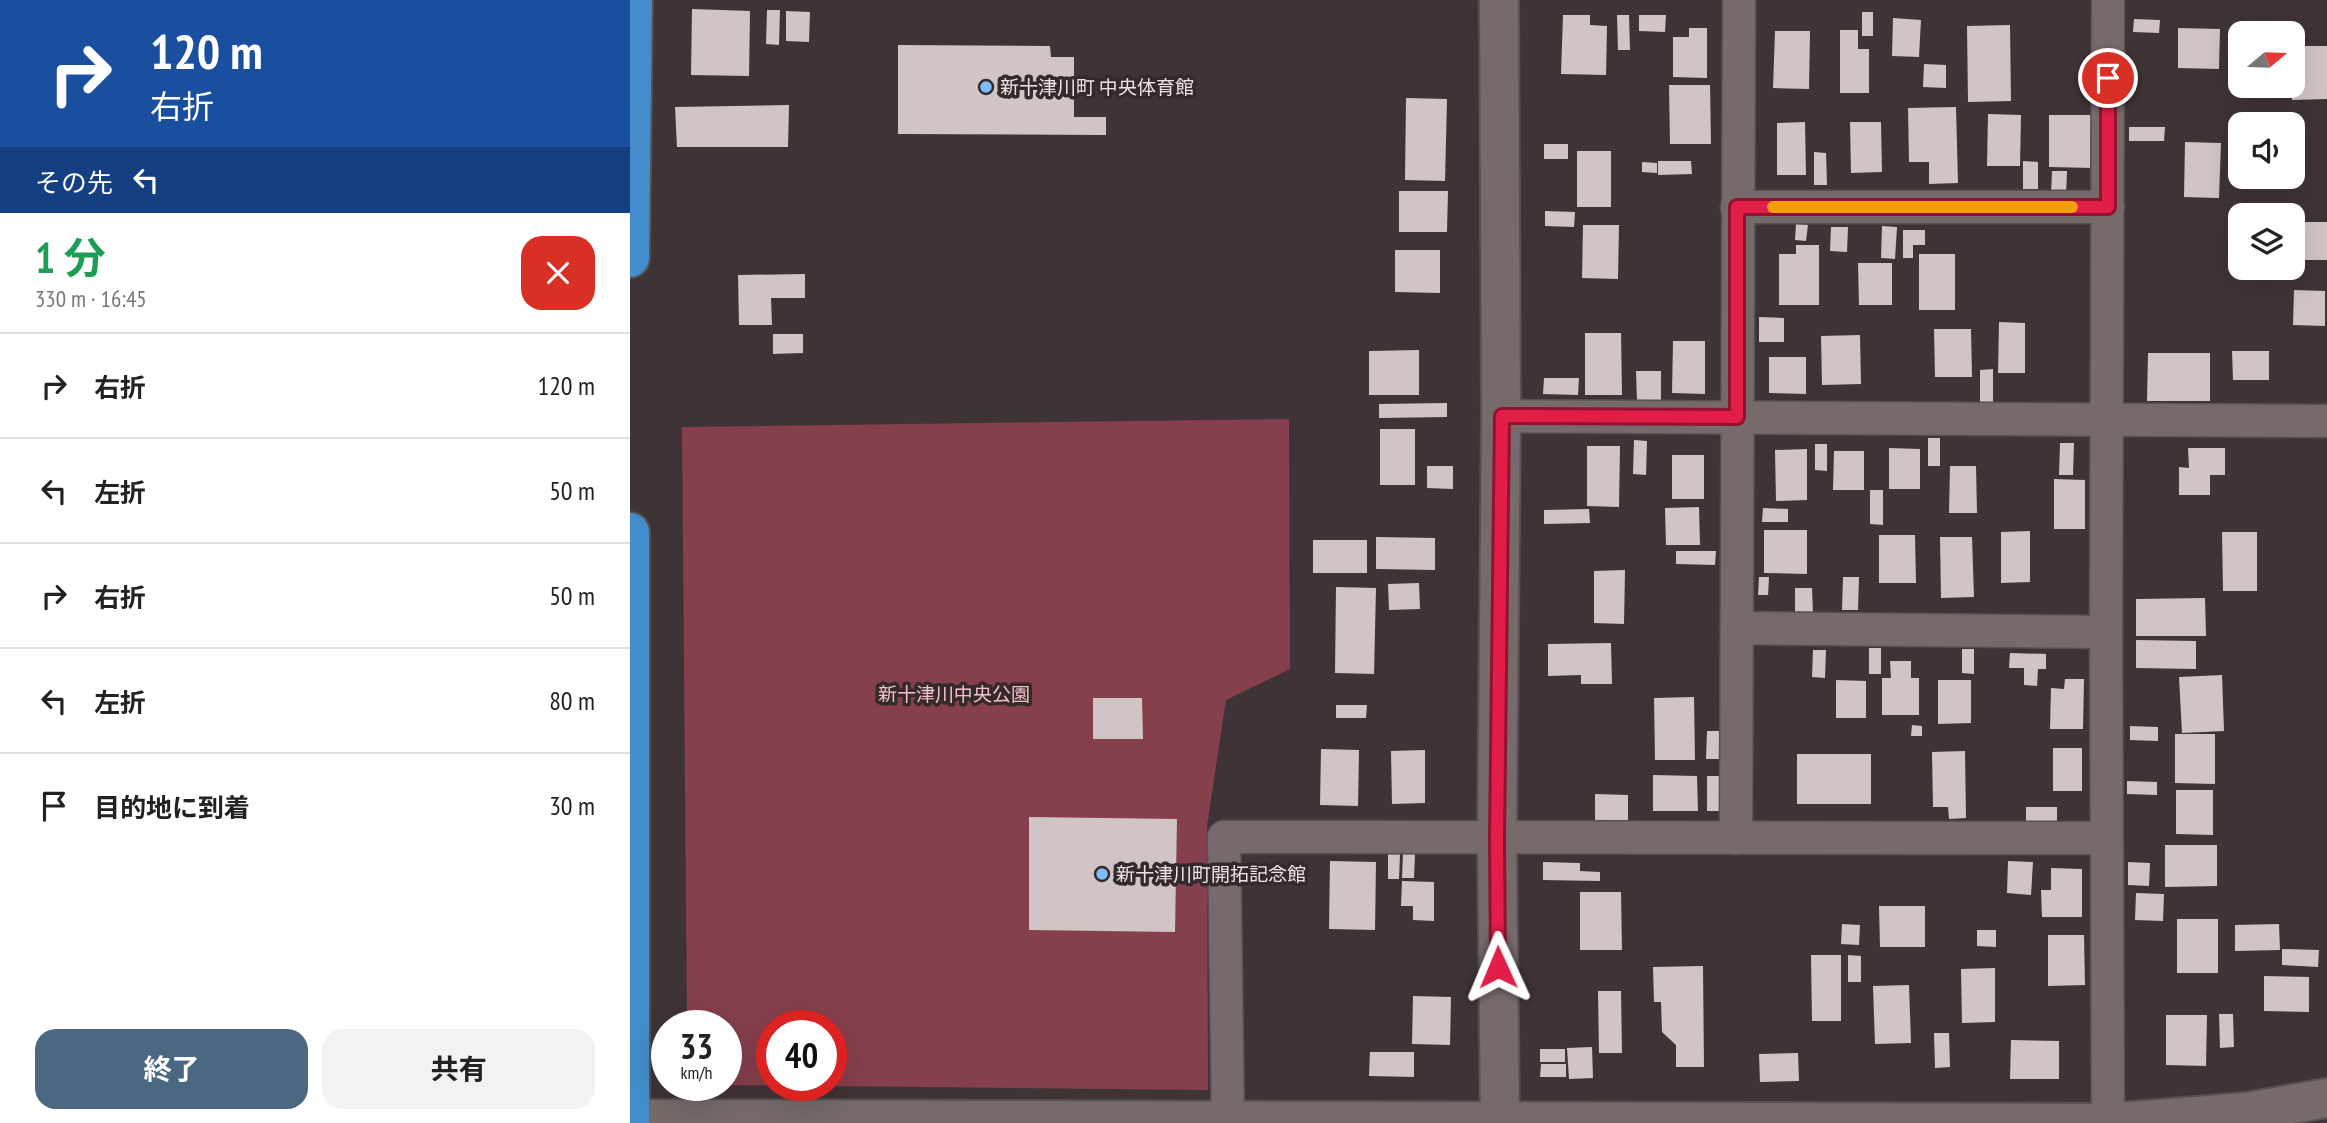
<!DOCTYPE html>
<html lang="ja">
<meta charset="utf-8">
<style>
body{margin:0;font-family:"PT Sans Narrow","Noto Sans JP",sans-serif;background:#f2f2f2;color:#222;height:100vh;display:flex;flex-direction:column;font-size:26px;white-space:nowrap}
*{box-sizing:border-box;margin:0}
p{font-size:23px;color:#767676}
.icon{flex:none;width:38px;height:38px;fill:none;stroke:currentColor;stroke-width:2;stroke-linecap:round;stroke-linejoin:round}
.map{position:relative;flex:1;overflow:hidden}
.sheet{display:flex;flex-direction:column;background:#fff;width:630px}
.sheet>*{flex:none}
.top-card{background:#1a4fa0;color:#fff;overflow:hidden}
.needle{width:46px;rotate:71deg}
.buttons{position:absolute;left:1598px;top:21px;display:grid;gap:14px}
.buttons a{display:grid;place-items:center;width:77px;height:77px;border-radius:14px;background:#fff;box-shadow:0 7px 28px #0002;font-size:35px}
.speed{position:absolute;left:21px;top:1010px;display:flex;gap:14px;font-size:35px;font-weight:700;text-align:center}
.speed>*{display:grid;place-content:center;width:91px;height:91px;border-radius:50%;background:#fff;box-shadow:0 7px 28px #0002;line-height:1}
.speed small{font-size:18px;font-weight:400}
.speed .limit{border:10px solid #d22;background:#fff;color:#111}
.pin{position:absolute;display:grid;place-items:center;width:60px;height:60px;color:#fff;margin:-30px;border:4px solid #fff;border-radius:50%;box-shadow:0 2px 7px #0007}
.me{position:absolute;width:77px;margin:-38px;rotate:359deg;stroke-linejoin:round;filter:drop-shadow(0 0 5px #0008)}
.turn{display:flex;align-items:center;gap:24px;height:147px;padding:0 35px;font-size:32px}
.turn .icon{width:91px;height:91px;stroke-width:2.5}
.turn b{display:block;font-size:49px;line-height:60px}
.then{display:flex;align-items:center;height:66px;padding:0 35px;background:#0003;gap:14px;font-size:26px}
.round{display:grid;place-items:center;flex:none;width:74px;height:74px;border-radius:21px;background:#f2f2f2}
.overview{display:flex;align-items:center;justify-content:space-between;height:119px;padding:0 35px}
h1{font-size:42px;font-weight:700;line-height:52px;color:#1e9e55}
.primary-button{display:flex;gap:14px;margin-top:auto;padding:14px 35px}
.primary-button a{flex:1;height:80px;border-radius:21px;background:#4b6883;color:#fff;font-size:28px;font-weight:700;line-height:80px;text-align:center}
.primary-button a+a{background:#f2f2f2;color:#222}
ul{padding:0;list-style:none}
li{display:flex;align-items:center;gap:21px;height:105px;padding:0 35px;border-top:2px solid #e0e0e0}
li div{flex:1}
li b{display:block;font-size:26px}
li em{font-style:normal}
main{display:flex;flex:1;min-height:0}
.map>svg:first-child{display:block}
.green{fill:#863f4d;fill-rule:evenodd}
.building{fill:#d1c4c5}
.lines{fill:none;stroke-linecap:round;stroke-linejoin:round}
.street-casing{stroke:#585051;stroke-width:35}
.secondary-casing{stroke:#585051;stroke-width:42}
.highway-casing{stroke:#585051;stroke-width:42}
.street{stroke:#766a6b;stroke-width:32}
.secondary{stroke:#766a6b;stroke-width:38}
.highway{stroke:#448ccb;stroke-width:38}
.route-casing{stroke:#92132f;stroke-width:18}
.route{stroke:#e11d48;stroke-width:12}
.slow{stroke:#f59e0b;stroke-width:12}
.poi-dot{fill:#7dbef9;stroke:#342a2b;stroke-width:2.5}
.labels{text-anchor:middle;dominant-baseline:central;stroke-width:7;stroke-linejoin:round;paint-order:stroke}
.poi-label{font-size:19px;fill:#ebe4e5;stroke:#342a2b;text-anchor:start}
.park-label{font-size:19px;fill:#f4c0c7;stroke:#342a2b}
</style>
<main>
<section class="sheet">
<div class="top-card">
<div class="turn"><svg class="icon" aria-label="right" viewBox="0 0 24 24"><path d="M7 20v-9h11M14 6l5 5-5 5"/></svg><div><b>120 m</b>右折</div></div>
<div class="then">その先<svg class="icon" aria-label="left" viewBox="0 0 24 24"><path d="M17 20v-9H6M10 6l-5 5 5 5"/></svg></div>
</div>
<div class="overview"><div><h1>1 分</h1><p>330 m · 16:45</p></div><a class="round" style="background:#d93025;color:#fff"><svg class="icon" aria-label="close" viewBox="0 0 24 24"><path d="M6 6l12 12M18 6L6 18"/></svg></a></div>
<ul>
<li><svg class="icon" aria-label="right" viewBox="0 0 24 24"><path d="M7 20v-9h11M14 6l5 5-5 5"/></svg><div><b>右折</b></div><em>120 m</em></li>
<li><svg class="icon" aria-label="left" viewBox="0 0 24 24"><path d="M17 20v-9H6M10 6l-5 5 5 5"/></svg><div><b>左折</b></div><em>50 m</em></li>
<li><svg class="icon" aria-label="right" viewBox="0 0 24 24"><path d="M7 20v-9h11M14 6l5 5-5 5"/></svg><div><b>右折</b></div><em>50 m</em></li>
<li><svg class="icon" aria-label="left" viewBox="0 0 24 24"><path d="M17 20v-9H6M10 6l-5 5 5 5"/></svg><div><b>左折</b></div><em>80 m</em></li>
<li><svg class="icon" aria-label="arrive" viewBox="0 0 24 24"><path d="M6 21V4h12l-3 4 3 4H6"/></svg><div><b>目的地に到着</b></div><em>30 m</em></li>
</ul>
<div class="primary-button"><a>終了</a><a>共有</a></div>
</section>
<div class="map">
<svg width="1697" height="1123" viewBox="0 0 1697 1123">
<rect width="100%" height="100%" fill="#3f3435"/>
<path class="green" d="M659,419L660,669L596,700L577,826L578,1090L96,1085V1026L57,1025L52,427ZM142,1026H201V1085H142Z"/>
<g class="building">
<path d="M62,9L120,11L119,76L61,75Z"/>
<path d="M137,10H150L149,45L136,44Z"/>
<path d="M156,11L180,12L179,42L156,41Z"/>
<rect x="1232" y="12" width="11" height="24"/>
<path d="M933,15H960V25L977,26L976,75L931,74Z"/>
<path d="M987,15H999L1000,50H988Z"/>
<path d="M1009,15H1036L1035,32L1009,31Z"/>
<path d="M1263,18L1291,20L1289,57L1262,56Z"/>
<path d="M1504,19L1530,20L1529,33L1503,32Z"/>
<path d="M1380,25L1381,101L1338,102L1337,26Z"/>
<path d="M1059,28H1077V78L1043,77V37H1059Z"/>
<path d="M1548,28L1590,29L1589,69L1548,68Z"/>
<path d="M1210,30H1228V49H1239V93H1210Z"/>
<path d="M1145,31H1180L1179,89L1143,88Z"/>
<path d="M268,45L420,46L421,57H444V117H476V135L268,134Z"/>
<path d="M1662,46H1697V99L1662,100Z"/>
<path d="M1294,64L1316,65V88L1293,87Z"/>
<path d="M1039,85H1080L1081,144H1040Z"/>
<path d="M776,98L817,99L815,181L775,180Z"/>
<path d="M159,105L158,147H47L45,107Z"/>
<path d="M1326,107L1328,183L1299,184V162H1279L1278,108Z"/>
<path d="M1358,114L1391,115L1390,166H1357Z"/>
<path d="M1419,115H1464V168L1419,167Z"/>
<path d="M1175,122L1176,175H1147V123Z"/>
<path d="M1220,122H1251L1252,172L1221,173Z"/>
<path d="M1499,127H1535L1534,141H1499Z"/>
<path d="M1555,142L1591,143L1589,198L1554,197Z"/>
<rect x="914" y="144" width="24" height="15"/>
<rect x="947" y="151" width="34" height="56"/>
<path d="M1184,152L1196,153L1197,185H1184Z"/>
<path d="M1028,161H1061L1062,174L1028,175Z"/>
<path d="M1393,161L1408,162V189H1393Z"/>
<path d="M1012,162L1027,163V173L1012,172Z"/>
<path d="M1422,171H1437L1436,197L1421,196Z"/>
<path d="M769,191H818L817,232H769Z"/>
<path d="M1607,206H1652V215H1610V262H1607Z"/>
<path d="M915,211L945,212L944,227L915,226Z"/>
<rect x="1663" y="222" width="34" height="38"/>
<path d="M1166,224L1178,225L1176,241L1165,240Z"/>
<path d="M953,225H989L988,279L952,278Z"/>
<path d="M1252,226L1267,227L1265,259L1251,258Z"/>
<path d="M1201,227H1218L1217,252L1200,251Z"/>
<path d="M1273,230H1295V245H1283V258H1273Z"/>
<path d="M1166,245H1189V305H1149V254H1166Z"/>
<path d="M765,250H810V293L765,292Z"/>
<rect x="1289" y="254" width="36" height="56"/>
<path d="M1228,263H1262V305H1229Z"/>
<path d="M175,274V298H141L142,325H109L108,275Z"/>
<path d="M1664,290L1695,291V326L1663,325Z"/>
<path d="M1129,317L1154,318V342H1129Z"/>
<path d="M1369,322L1395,323V373H1368Z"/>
<path d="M1304,329H1341L1342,377H1305Z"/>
<path d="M955,333H991L992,395H955Z"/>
<path d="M143,334H173V353L143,354Z"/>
<path d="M1230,335L1231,384L1192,385L1191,336Z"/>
<path d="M1043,341H1075V394L1042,393Z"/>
<path d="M789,350V395H739V351Z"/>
<path d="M1602,351H1639V380H1603Z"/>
<path d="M1518,353H1580V401H1517Z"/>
<path d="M1139,357H1176V394L1139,393Z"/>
<path d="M1363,369V404H1350V370Z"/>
<path d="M1006,371H1031V402H1007Z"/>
<path d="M914,378H949L948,395L913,394Z"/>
<path d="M817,403V417L749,418V404Z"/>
<rect x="750" y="429" width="35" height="56"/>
<rect x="1298" y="438" width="12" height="28"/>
<path d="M1004,440L1017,441L1016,475L1003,474Z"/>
<path d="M1430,443H1444L1443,475H1429Z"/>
<path d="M1185,444H1197V471L1185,470Z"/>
<path d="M957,446H990L989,507L957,506Z"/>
<path d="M1259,448L1290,449V489H1259Z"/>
<path d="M1558,448H1595V475H1580V495H1549V467L1559,468Z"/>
<path d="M1177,449V500L1146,501L1145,450Z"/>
<path d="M1204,451H1234V490H1203Z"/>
<rect x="1042" y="455" width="32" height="44"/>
<path d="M797,466H823V489L797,488Z"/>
<path d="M1320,466H1346L1347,513H1319Z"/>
<path d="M1424,479L1455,480V529H1424Z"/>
<path d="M1240,490H1253V525L1240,524Z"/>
<path d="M1069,507L1070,545H1036L1035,508Z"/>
<path d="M1133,508L1158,509V522H1132Z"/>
<path d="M959,509L960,523L914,524V510Z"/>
<path d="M1134,530H1177V574L1134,573Z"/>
<path d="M1400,531V582L1371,583V532Z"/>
<path d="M1592,532H1627V591H1593Z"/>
<path d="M1249,535H1285L1286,583H1249Z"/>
<path d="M746,537L805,538V570L746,569Z"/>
<path d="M1310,537H1342L1344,597L1311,598Z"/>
<rect x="683" y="540" width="54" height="33"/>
<path d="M1046,551H1086L1085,565L1046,564Z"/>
<path d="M995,570L994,624L964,623V571Z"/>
<path d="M1129,577H1139L1138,595H1128Z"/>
<path d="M1213,577H1229L1228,610H1212Z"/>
<path d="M789,583L790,609L759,610L758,584Z"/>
<path d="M706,587L746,588L744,674L705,673Z"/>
<path d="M1165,588H1182L1183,614H1165Z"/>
<path d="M1575,598L1576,636H1506V599Z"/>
<path d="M1506,640L1566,641V669L1506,668Z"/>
<path d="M981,643L982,684H951V675L918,676V644Z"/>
<rect x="1239" y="648" width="12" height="26"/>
<path d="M1332,649H1344V674L1332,673Z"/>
<path d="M1183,650H1196L1195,678L1182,677Z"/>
<path d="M1380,653L1416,654V669H1408L1407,686L1394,685V668H1379Z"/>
<path d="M1260,661H1281V678H1289V715H1252V678H1261Z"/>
<path d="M1592,675L1594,731L1552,733L1549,677Z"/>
<path d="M1435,679H1454L1453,729H1420L1421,688L1434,689Z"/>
<path d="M1206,680L1236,681V718H1206Z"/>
<path d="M1308,680H1341V723L1308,724Z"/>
<path d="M1064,697L1065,760H1025L1024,698Z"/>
<path d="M463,698H512L513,739H463Z"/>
<path d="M706,705H737L736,718H706Z"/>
<path d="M1282,725L1292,726V736H1281Z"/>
<path d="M1500,726L1528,727V741L1500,740Z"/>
<path d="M1077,731H1090L1089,759H1076Z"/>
<path d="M1545,734H1585V784L1545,783Z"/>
<rect x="1423" y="748" width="29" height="43"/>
<path d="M691,749L729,750L728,806L690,805Z"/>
<path d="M795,750V803L762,804L761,751Z"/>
<path d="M1335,751L1336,818L1319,819L1318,807H1303L1302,752Z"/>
<rect x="1167" y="754" width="74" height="50"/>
<path d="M1023,775L1067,776L1068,811H1023Z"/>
<rect x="1077" y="776" width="12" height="35"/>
<path d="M1497,781L1527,782V795L1497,794Z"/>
<path d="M1546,790H1583V835L1546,834Z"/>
<path d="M965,794L998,795V823H965Z"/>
<rect x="1396" y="807" width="31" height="16"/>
<path d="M399,817L547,819L545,932L399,930Z"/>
<path d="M1535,845H1587V886L1535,887Z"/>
<path d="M773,853L785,854L784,878H772Z"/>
<path d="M758,854H770L769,879H758Z"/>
<path d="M700,861L746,862L745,930L699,929Z"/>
<path d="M1378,861L1403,862L1401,895L1377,893Z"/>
<path d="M913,862L950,863V871L970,872V881L913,880Z"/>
<path d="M1498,862L1520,863L1519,886L1498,885Z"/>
<path d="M1421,868L1452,869V917H1412L1411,890H1421Z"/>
<path d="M772,881L804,882V921L783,920V906H771Z"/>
<path d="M950,892H991L992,950H950Z"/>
<path d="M1506,893L1534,894L1533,921L1505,920Z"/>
<path d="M1249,906H1295V947H1250Z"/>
<rect x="1547" y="919" width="41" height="54"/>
<path d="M1212,924L1230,925L1229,945L1211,944Z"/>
<path d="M1649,924L1650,950L1605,951V925Z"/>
<path d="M1347,930H1366V947L1347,946Z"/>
<path d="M1418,935H1454L1455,985L1418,986Z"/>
<path d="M1652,949L1689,950L1688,967L1652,965Z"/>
<path d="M1181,955H1211V1021H1182Z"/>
<path d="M1218,955L1231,956V982H1218Z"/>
<path d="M1073,966L1074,1067H1046V1045L1032,1032L1031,1002H1024L1023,967Z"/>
<path d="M1365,968V1022L1332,1023L1331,969Z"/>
<path d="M1634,976L1679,977V1012L1634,1011Z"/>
<path d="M1279,985L1281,1043L1245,1044L1243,986Z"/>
<path d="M968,991H991L992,1053H969Z"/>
<path d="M783,996L821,997L820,1045L782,1044Z"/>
<path d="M1589,1014H1603L1604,1047L1590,1048Z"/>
<path d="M1536,1015H1577L1576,1066L1536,1065Z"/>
<path d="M1304,1033H1319L1320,1067L1305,1068Z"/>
<path d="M1381,1040L1429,1041V1079H1380Z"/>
<path d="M962,1047L963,1078L939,1079L937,1048Z"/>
<rect x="910" y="1049" width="25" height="13"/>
<path d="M740,1052H784V1077L739,1076Z"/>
<path d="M1168,1053L1169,1081L1130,1082L1129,1054Z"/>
<path d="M911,1064H936V1077H910Z"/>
</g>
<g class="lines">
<g class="street-casing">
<g id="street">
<path d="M1478,0L1476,632L1478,1123"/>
<path d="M1107,207H1478"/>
<path d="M871,416L1697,421"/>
<path d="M1107,628L1476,632"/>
<path d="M1106,838L1109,0"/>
<path d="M598,1121L594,837L1476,838"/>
</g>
</g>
<g class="secondary-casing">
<g id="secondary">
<path d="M869,0L871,416L867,838L870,1122"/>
<path d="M1,1119L1478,1123L1616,1112L1697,1098"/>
</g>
</g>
<g class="highway-casing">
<g id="highway">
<path d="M0,258L3,0"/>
<path d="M0,532V1119"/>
</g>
</g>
<use href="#street" class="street"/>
<use href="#secondary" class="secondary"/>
<use href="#highway" class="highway"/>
</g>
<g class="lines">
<g class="route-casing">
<path id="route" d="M868,967L867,838L872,416L1107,417V207H1478V78"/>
</g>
<use href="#route" class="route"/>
<path class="slow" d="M1143,207H1442"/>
</g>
<g class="poi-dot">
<circle cx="356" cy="87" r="7"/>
<circle cx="472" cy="874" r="7"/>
</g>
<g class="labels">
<g class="poi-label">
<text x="370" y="87">新十津川町 中央体育館</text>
<text x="486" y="874">新十津川町開拓記念館</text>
</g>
<g class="park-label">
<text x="324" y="694">新十津川中央公園</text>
</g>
</g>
</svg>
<div class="buttons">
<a><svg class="needle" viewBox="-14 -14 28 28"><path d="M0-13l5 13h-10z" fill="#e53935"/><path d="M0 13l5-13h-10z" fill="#767676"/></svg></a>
<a><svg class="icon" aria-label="sound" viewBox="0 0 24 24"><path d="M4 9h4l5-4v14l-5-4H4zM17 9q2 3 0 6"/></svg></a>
<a><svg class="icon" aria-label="layers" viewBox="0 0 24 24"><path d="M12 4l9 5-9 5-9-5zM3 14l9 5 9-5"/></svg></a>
</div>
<div class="speed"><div>33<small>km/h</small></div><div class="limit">40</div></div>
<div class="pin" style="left:1478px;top:78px;background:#d93025"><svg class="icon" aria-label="arrive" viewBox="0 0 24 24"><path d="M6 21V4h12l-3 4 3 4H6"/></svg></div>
<svg class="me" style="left:868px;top:967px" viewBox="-20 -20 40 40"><path d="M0-17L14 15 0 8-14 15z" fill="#e11d48" stroke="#fff" stroke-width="4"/></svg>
</div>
</main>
